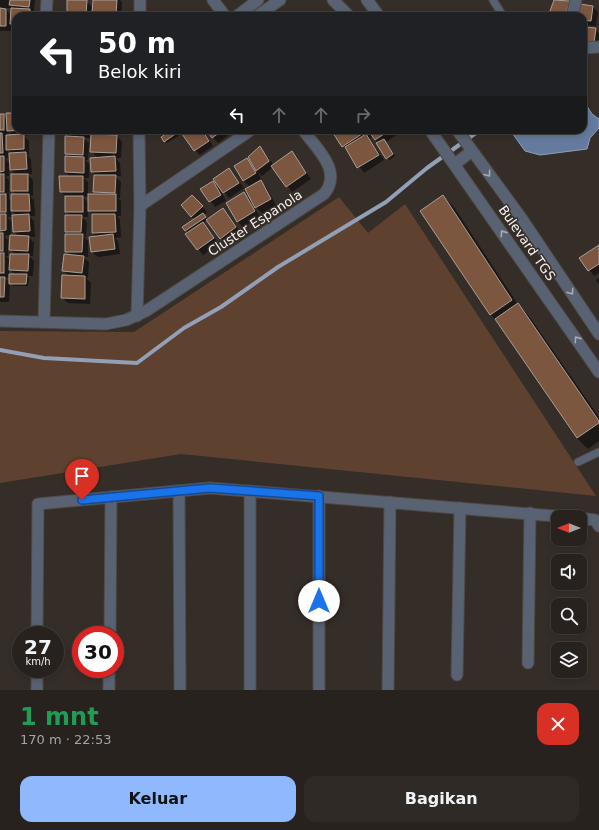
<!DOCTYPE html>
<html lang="id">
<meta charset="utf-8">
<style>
body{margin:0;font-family:"DejaVu Sans",sans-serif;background:#302a27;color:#f1f3f6;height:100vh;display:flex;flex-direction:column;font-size:15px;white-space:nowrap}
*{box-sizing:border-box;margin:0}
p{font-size:13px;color:#a5a4a4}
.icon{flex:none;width:22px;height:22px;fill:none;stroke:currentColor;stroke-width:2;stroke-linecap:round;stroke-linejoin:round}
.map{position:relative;height:690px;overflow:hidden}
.side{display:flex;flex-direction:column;background:#28221e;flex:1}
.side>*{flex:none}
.hud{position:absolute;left:12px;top:12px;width:575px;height:122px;border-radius:12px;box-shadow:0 2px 6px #0003,0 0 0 1px #443f3c;background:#202124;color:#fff;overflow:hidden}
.needle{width:26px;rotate:270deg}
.buttons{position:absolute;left:551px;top:510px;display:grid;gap:8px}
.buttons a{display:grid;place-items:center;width:36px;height:36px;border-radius:8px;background:#28221e;box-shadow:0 2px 6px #0003,0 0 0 1px #443f3c;font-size:20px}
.speed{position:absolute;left:12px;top:626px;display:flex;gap:8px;font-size:20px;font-weight:700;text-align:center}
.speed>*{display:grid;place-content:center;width:52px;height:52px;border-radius:50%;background:#28221e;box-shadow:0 2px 6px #0003,0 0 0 1px #443f3c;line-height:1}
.speed small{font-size:10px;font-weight:400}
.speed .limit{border:6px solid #d22;background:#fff;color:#111}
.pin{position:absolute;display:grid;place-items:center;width:34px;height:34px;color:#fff;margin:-41px -17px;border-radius:50% 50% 50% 0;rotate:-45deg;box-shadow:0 0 4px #0007}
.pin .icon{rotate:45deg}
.me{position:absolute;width:44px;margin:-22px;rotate:0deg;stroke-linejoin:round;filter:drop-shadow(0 0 3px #0008)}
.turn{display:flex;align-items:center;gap:14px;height:84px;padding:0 20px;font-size:18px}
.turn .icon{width:52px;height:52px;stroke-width:2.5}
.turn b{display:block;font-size:28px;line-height:34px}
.lanes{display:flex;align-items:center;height:38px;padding:0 20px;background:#0003;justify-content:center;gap:20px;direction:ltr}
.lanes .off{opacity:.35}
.round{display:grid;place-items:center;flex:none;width:42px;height:42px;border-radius:12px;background:#302a27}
.summary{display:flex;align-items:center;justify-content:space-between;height:68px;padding:0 20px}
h1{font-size:24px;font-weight:600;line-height:30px;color:#1e9e55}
.action{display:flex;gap:8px;margin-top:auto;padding:8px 20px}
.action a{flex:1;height:46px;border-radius:12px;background:#8fb8fd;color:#111;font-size:16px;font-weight:600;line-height:46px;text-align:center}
.action a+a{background:#302a27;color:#f1f3f6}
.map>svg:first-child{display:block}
.green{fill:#5f412f}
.water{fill:#647a9e;stroke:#919fb7}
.shadow{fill:#0007;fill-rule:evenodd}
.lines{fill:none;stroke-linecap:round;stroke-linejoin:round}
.stream{stroke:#919fb7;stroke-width:4}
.building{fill:#7c563e;stroke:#aa9f99}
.service-casing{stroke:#504944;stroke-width:9}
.minor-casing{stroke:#504944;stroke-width:13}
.service{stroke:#586272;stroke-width:7}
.minor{stroke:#586272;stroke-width:11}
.oneway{stroke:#a8abb1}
.route-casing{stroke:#114b97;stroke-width:10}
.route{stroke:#1a73e8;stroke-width:7}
.labels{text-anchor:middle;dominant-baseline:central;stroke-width:3;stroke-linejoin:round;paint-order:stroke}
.street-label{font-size:13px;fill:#f9f4f0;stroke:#352d28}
</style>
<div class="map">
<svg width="599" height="690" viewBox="0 0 599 690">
<rect width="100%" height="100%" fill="#352d28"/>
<path class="green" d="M339,197L368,233L405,204L596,496L181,454L0,483V331L134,332Z"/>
<path class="water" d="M583,100L592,114L599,119V128L590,138L587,149L540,155L525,151L510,130H583Z"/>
<g class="shadow">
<path d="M0,0H35L34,12L31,11L35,16H16V28L11,23V31H0ZM11,5L15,9L12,16L5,8H11Z"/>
<path d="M75,0H85L92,7L91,16H70L68,14Z"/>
<path d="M94,0H120L122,2L121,16H97L93,13Z"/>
<path d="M555,0H568L567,1L575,8L572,16H556L551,11Z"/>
<path d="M593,7L598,12L596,26L584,25L583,16H579Z"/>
<path d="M583,28L595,29L599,33V48L583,45Z"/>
<path d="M583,54L586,57L583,67Z"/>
<path d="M16,114V130H29V135L24,136L29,141V155H27L31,159L32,174H27L33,180V196H30L34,200L35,216H29L34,221L35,237H29L34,243L33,256H29L34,261L33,276H26L29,278L28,286H13L10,284L9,302H0V115H3L7,119ZM9,132L13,136H9ZM8,150L12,154L10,164L5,158H8ZM9,168L16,175L12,190L17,195L12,201L9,199V180L5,177L9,176ZM11,210L17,216H11ZM7,217H13L14,232L19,236L10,249L16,255L11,261L6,256H8V240L4,236L11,235V221ZM9,269L16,275H9ZM5,278H10V283Z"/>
<path d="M66,130H90V138H83L89,143L88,160H85L89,164V178H84L88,182V195H97L94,192L95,175L92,172L91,159L98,158L91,151L98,135L93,130H122V135H116L122,142L121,158H116L120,163L121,176H115L121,182L120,198H118L121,201V216H117L120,220L121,237L115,238L118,241L120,254L98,257L92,252L98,237L93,233V214L88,209V217H82L87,222L86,237H84L88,241V257H83L89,262L88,278L85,277L91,283L90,304L68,303L62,297L70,277L63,270L71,256L66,251L69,235L66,231L70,216L66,212V197L61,192L70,177L66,172V157L69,158L66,154L71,137ZM83,197H89V203Z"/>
<path d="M157,130H181L183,133L167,143Z"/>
<path d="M190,130H203L213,146L200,155L195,150Z"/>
<path d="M207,130H229L231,133L218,143Z"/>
<path d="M333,130H401L402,131L386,142L395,156L389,160L373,136L369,138L384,160L364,173Z"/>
<path d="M260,148L269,159L257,169L261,179L254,183L255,185L261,182L266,187L276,205L262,213L253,205L260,217L243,227L237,221L244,194L252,202L250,187L244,181L247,159L253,165Z"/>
<path d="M292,153L311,179L292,192L273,167L262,176L257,171L271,161L273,165Z"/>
<path d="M229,169L244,188L229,198L215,179Z"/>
<path d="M213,182L220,189L226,201L215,207L202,189Z"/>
<path d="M443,196L454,207L519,306L529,316L599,417V441L588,449L577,438L497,321L490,314Z"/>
<path d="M198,202L207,212L204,215L207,220L203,223L219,244L203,255L187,234L188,233L184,227L195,220L191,216Z"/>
<path d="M223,209L241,233L226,244L220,238Z"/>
<path d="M599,246V273L594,276L581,258Z"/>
<path d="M599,278V285L596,280Z"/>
</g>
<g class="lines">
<path class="stream" d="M0,350L44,358L137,363L184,328L221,307L278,267L386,202L427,168L480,130"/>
</g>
<g class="building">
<path d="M10,0H30L29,7L9,5Z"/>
<path d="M67,0H87L86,15L67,14Z"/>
<path d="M93,0H117L116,14L92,13Z"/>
<path d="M554,0L570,1L565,16L550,11Z"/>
<path d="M580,4L593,6L591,21L583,20V16H578Z"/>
<path d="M0,8L6,9V26H0Z"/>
<path d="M11,8L30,9V16H16V24H10Z"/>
<path d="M583,27L596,28L594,43L583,41Z"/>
<path d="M6,113H16V130H24L7,131Z"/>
<rect x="0" y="114" width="4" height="16"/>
<rect x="65" y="130" width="20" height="3"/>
<path d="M172,130H181L164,142L161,137Z"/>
<path d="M188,130H202L209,141L194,151L182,134Z"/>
<path d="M206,130H223L212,138Z"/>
<path d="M331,130H368L342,147Z"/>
<path d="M372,130H390L375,140L369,132Z"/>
<path d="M0,133H2L3,153H0Z"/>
<path d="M24,134V149L6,150V135Z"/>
<path d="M91,134L117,135L116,153L90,152Z"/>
<path d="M366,134L379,155L357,168L345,147Z"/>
<path d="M65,136L84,137L83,155L65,154Z"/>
<path d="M384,139L393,154L386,159L376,143Z"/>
<path d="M260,146L269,161L256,171L248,157Z"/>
<path d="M292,151L306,173L286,187L271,166Z"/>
<path d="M26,152L27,169L10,170L9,153Z"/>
<path d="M0,156H4V171L0,172Z"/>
<path d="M65,156L84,157V173L65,172Z"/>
<path d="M115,156L116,171L91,172L90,158Z"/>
<path d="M247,158L256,173L243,181L234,166Z"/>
<path d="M229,168L239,183L223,193L213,179Z"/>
<rect x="0" y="174" width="4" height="18"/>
<rect x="11" y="174" width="17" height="17"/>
<path d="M94,175H116L115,193L93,192Z"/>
<path d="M59,176H83V192H60Z"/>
<path d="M261,180L271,199L255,208L245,189Z"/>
<path d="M213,181L221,195L209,202L200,189Z"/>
<path d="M244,192L255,211L237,222L226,203Z"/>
<rect x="0" y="194" width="6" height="18"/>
<path d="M11,194H29L30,211H11Z"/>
<rect x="88" y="194" width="28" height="17"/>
<path d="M192,195L203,206L191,217L181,205Z"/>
<path d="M443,195L512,300L490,315L420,211Z"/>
<rect x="65" y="196" width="18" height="16"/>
<path d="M223,208L236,227L220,239L206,220Z"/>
<path d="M203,213L206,217L185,231L182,227Z"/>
<path d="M0,214H6V230L0,231Z"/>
<path d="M29,214L30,231L13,232L12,215Z"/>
<path d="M92,214H115L116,232L92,233Z"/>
<path d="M65,215H82L81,232H65Z"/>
<path d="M203,222L214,238L197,250L185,234Z"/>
<rect x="0" y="233" width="3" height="18"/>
<path d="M65,234H83L82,252H65Z"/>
<path d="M113,234L115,249L91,252L89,237Z"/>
<path d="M10,235L29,236L28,251L9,250Z"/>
<path d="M599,245V264L588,271L579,258Z"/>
<rect x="0" y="253" width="4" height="20"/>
<path d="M10,254H29L28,271L9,270Z"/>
<path d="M64,254L84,256L82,273L62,271Z"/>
<path d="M9,274H27L26,284H9Z"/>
<path d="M62,275L85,276V299L61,298Z"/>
<path d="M0,277H5L4,297H0Z"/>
<path d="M518,303L599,421V423L577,438L495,319Z"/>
</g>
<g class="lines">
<g class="service-casing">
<g id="service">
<path d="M493,0L503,16"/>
<path d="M578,462L599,452"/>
</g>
</g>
<g class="minor-casing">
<g id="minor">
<path d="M213,0L225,16"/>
<path d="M333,0L349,16"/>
<path d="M367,0L379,16"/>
<path d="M46,16L47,0"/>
<path d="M140,16V0"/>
<path d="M237,16L258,0"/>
<path d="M257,16L280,0"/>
<path d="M572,16L576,0"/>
<path d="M583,48L599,47"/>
<path d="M430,130L599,372"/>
<path d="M457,130L522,219L599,334"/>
<path d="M455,164L472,151"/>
<path d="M140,206L251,130"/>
<path d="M137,316L140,206L139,130"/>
<path d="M0,321L106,324L126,320L146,311L324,194C343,171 317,149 303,130"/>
<path d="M44,322L49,130"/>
<path d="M179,491L180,690"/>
<path d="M250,491V690"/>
<path d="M580,518L595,520L599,526"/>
<path d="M37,635L38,504L210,488L567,517"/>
<path d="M110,635L111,497"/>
<path d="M528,663L530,513"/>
<path d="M457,675L460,508"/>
<path d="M37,690V669"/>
<path d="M109,690V669"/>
<path d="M319,690V496"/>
<path d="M388,690L390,502"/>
</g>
</g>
<use href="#service" class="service"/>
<use href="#minor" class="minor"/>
</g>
<defs><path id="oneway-chevron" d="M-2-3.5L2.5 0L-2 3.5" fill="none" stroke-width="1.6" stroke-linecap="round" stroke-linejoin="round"/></defs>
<g class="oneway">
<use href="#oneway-chevron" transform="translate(488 174) rotate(53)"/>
<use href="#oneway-chevron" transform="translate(503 233) rotate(-125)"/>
<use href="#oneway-chevron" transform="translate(571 292) rotate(56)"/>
<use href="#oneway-chevron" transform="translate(577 339) rotate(-125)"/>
</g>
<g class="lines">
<g class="route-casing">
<path id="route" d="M82,500L210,488L319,496V601"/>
</g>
<use href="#route" class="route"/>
</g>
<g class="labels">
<g class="street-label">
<text transform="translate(255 223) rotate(-33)">Cluster Espanola</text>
<text transform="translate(527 243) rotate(55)">Bulevard TGS</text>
</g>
</g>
</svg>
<div class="buttons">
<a><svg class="needle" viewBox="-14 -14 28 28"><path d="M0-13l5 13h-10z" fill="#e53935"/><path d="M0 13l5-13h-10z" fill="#a5a4a4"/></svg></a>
<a><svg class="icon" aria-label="sound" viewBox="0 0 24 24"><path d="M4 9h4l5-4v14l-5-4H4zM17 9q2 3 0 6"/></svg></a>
<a><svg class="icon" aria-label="search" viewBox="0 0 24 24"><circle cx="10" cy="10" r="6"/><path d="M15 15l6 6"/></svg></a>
<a><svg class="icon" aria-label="layers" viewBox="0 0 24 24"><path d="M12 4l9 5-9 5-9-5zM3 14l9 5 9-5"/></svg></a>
</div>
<div class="speed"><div>27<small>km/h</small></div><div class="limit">30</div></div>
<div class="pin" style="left:82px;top:500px;background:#d93025"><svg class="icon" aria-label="arrive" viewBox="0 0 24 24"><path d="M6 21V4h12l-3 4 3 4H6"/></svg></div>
<svg class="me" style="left:319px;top:601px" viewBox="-20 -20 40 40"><circle r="19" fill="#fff"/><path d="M0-13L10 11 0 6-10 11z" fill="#1a73e8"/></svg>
<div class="hud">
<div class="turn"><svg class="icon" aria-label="left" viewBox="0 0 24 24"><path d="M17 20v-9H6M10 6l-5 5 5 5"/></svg><div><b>50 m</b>Belok kiri</div></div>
<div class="lanes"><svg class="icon" aria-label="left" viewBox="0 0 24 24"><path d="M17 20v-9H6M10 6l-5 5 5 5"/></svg><svg class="icon off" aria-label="ahead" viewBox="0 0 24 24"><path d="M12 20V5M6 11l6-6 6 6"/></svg><svg class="icon off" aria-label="ahead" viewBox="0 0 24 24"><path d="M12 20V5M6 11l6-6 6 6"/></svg><svg class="icon off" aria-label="right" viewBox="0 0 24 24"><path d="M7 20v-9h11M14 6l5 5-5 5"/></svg></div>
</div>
</div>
<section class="side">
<div class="summary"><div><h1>1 mnt</h1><p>170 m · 22:53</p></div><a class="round" style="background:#d93025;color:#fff"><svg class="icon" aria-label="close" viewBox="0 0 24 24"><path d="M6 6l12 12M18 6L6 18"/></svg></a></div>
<div class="action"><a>Keluar</a><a>Bagikan</a></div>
</section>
